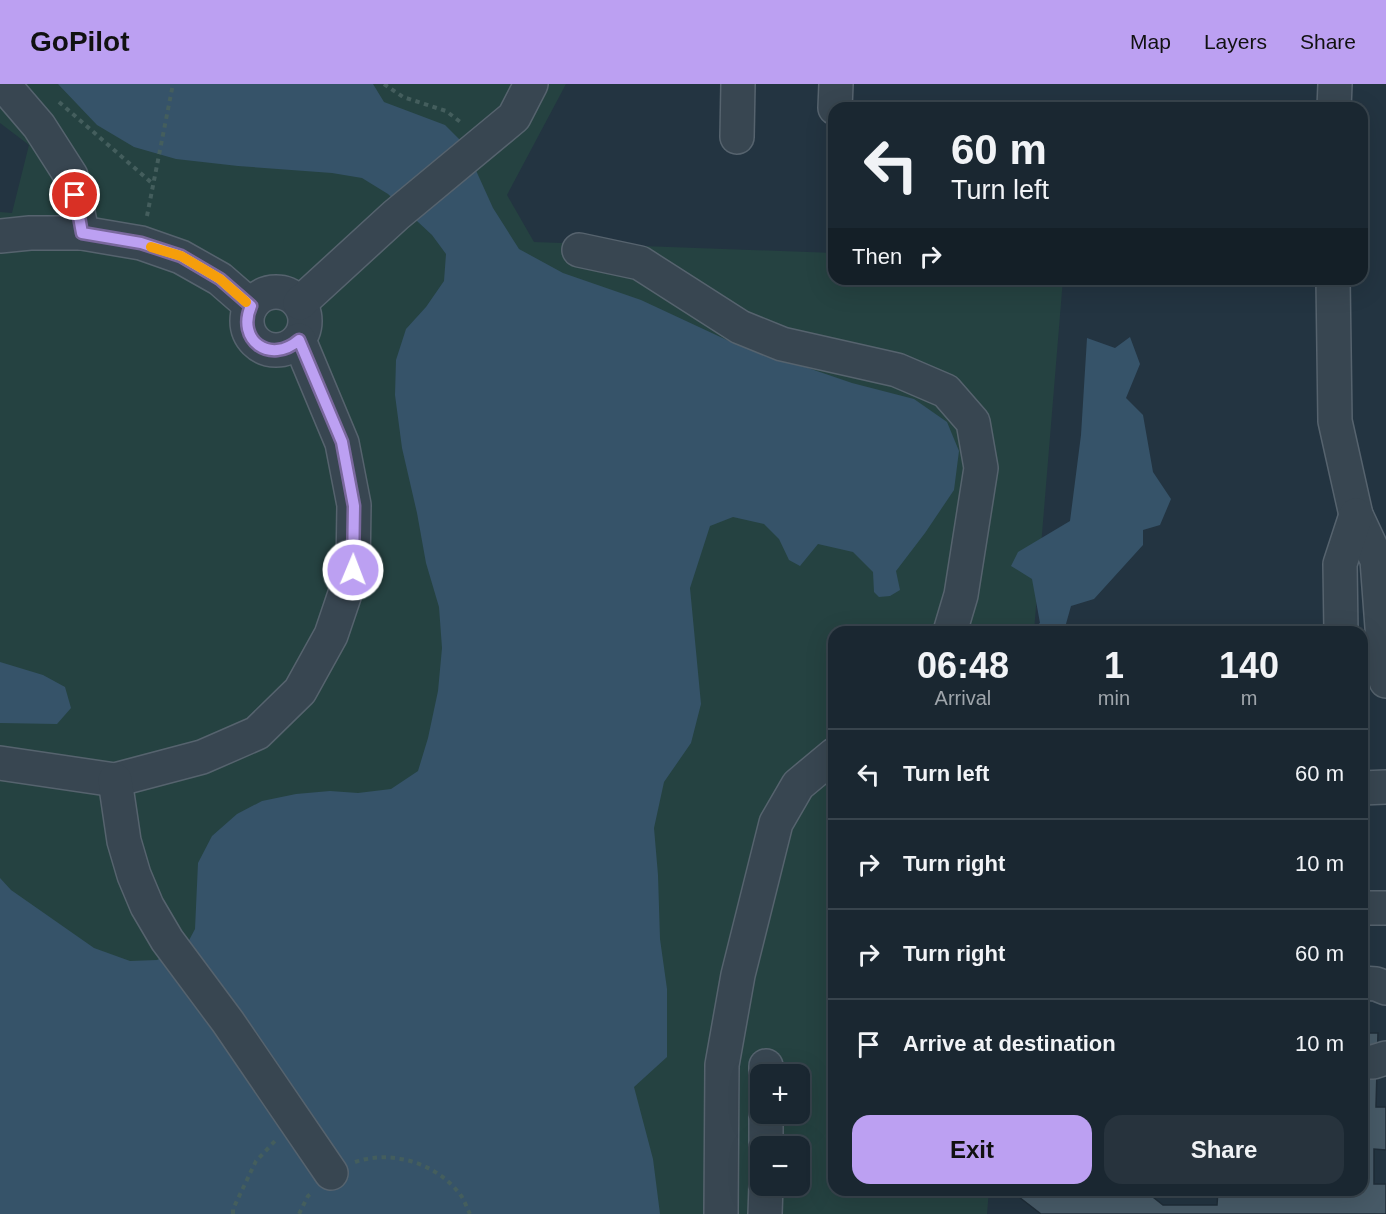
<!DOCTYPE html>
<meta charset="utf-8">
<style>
body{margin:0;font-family:Arial,sans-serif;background:#27333d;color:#f1f3f6;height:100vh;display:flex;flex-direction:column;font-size:22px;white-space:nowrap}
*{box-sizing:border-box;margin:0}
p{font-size:20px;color:#9fa5ab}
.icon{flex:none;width:33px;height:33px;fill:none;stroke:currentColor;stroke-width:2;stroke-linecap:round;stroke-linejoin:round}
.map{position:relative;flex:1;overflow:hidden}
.side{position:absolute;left:828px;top:542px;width:540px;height:570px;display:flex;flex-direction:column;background:#1a2731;border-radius:18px;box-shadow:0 6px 24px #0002,0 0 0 2px #38444d}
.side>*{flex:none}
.guide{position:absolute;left:828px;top:18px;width:540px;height:183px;border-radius:18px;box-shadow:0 6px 24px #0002,0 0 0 2px #38444d;background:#1a2731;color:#f1f3f6;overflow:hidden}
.fabs{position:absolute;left:750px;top:980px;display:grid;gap:12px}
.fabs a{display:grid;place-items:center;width:60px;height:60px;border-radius:12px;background:#1a2731;box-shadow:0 6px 24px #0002,0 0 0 2px #38444d;font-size:30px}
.pin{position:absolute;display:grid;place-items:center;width:51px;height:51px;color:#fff;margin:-26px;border:3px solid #fff;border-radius:50%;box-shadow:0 2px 6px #0007}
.me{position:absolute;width:66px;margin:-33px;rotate:1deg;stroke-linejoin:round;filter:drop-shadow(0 0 4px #0008)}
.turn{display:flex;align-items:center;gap:21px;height:126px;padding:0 24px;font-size:27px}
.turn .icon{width:78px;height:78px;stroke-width:2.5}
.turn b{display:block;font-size:42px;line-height:51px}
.then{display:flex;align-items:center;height:57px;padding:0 24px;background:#0003;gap:12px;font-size:22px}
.eta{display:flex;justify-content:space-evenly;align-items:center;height:102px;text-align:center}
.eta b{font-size:36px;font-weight:800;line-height:42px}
.primary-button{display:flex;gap:12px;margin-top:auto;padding:12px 24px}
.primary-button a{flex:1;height:69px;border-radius:18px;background:#bca0f2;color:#111;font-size:24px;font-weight:800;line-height:69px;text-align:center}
.primary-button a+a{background:#27333d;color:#f1f3f6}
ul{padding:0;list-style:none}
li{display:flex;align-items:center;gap:18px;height:90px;padding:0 24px;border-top:2px solid #38444d}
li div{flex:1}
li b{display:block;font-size:22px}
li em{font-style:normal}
header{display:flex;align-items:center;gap:36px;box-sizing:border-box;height:84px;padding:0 30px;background:#bca0f2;color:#111}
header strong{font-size:28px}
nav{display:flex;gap:33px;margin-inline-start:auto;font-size:21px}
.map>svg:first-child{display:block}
.green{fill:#254241;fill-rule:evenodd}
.water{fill:#365369}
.building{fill:#475a67;stroke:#1f2d38;stroke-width:1.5}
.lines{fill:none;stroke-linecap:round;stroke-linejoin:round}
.minor-casing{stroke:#56636e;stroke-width:36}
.path{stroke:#445e5d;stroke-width:4;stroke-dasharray:4.5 4.5;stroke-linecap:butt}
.minor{stroke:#384651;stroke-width:33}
.route-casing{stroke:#7a689d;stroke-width:15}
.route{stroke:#bca0f2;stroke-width:10}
.slow{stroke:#f59e0b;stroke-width:10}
</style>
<header>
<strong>GoPilot</strong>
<nav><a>Map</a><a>Layers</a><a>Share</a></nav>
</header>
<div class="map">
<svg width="1386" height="1130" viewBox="0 0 1386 1130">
<rect width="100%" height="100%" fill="#233441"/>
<path class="green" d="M0,0H566L507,111L534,158L834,169V195H1063L1034,547L834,548V1106H989L987,1130H0V128L12,129L29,61L0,39ZM760,990H800V1029H760ZM760,1062H800V1101H760Z"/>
<g class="water">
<path d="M58,0H373L384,18L445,41L464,60L493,124L519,165L563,189L641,216L729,257L852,299L914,315L947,338L959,367L954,406L925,449L896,487L900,506L890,512L879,513L874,508L873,488L853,468L818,460L800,482L789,476L779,455L764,440L733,433L710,442L690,504L701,620L691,659L664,698L654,744L658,791L660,855L667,905V973L634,1003L653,1075L660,1130H0V794L11,806L94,864L130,877L157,876L186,862L195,845L198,779L212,752L237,730L262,717L296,710L330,707L358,709L391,705L418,687L428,654L438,607L442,564L439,523L426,479L417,429L402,364L395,311L396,276L406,245L426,223L444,197L446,170L432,151L388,110L362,94L332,89L238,82L176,75L134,63L97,41Z"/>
<path d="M1130,253L1140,280L1126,314L1143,331L1153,388L1171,415L1160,441L1143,446V461L1094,515L1071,522L1064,547H1029L1040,539L1032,495L1011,482L1018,468L1070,437L1081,351L1087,254L1115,264Z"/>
<path d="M0,578L43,591L65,603L71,624L57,640L0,639Z"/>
</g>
<path class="building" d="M1362,949H1378L1376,1023H1386V1066L1374,1065V1100H1386V1130H1041L1019,1113L1025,1106H1144L1163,1121H1217L1218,1106H1362Z"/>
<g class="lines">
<g class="minor-casing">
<g id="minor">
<path d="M3,0L39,42L71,92L82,149"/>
<path d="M835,24L836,0"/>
<path d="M1334,24L1335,0"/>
<path d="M737,53L738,0"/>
<path d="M0,152L30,149H82L141,159L181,173L220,195L251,222"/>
<path d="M579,166L640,179L740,243L782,260L897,286L946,307L973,338L981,384L961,511L950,548"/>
<path d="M1333,195L1335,337L1356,431L1377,476L1386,597"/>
<circle cx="276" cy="237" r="29"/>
<path d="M300,219L396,131L514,33L531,0"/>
<path d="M1341,548L1340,480L1356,431"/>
<path d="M0,679L115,696L202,673L257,649L300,607L331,551L353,486L354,421L342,359L299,256"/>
<path d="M115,696L124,757L134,791L147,822L167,856L228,938L331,1089"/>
<path d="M1362,704L1386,703"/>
<path d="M1362,824H1386"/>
<path d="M1362,899L1376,900L1386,904"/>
<path d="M1362,978H1373L1386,974"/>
<path d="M766,990V982"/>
<path d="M766,1062V1029"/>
<path d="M721,1130L722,981L738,891L776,739L798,701L834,671"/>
<path d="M765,1130L766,1101"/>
</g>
</g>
<g class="path">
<path d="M384,0L403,13L446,27L463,40"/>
<path d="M59,18L153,100"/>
<path d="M147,132L173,0"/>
<path d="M355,1078C393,1065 439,1080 462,1113C465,1118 467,1124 470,1130"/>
<path d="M233,1130V1125L256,1077L275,1057"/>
<path d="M299,1130L308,1112L313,1108"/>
</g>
<use href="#minor" class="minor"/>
</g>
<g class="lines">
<g class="route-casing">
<path id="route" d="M75,111L82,149L141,159L181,172L220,195L251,222C236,256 270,281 299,256L342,358L354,422L353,486"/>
</g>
<use href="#route" class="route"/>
<path class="slow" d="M151,163L181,172L220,195L246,218"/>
</g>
</svg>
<div class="fabs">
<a>+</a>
<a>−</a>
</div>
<div class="pin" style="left:75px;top:111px;background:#d93025"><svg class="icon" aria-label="arrive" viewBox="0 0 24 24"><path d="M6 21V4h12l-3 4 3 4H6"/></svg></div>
<svg class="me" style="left:353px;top:486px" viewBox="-20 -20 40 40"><circle r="17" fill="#bca0f2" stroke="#fff" stroke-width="3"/><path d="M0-11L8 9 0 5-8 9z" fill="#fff"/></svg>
<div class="guide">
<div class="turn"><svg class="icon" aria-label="left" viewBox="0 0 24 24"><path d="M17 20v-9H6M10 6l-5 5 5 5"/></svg><div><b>60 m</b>Turn left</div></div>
<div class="then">Then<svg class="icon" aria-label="right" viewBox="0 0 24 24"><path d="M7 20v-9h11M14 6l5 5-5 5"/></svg></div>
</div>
<section class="side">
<div class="eta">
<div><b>06:48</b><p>Arrival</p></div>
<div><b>1</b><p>min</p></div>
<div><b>140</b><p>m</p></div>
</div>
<ul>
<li><svg class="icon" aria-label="left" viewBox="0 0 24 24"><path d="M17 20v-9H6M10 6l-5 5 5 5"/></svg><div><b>Turn left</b></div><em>60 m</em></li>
<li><svg class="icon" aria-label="right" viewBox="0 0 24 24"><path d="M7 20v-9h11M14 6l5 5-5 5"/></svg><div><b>Turn right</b></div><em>10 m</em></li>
<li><svg class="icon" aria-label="right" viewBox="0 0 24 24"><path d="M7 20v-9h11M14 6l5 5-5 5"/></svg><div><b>Turn right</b></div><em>60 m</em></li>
<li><svg class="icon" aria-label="arrive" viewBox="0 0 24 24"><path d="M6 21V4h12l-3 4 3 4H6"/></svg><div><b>Arrive at destination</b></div><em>10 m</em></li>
</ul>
<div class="primary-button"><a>Exit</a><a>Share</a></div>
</section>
</div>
